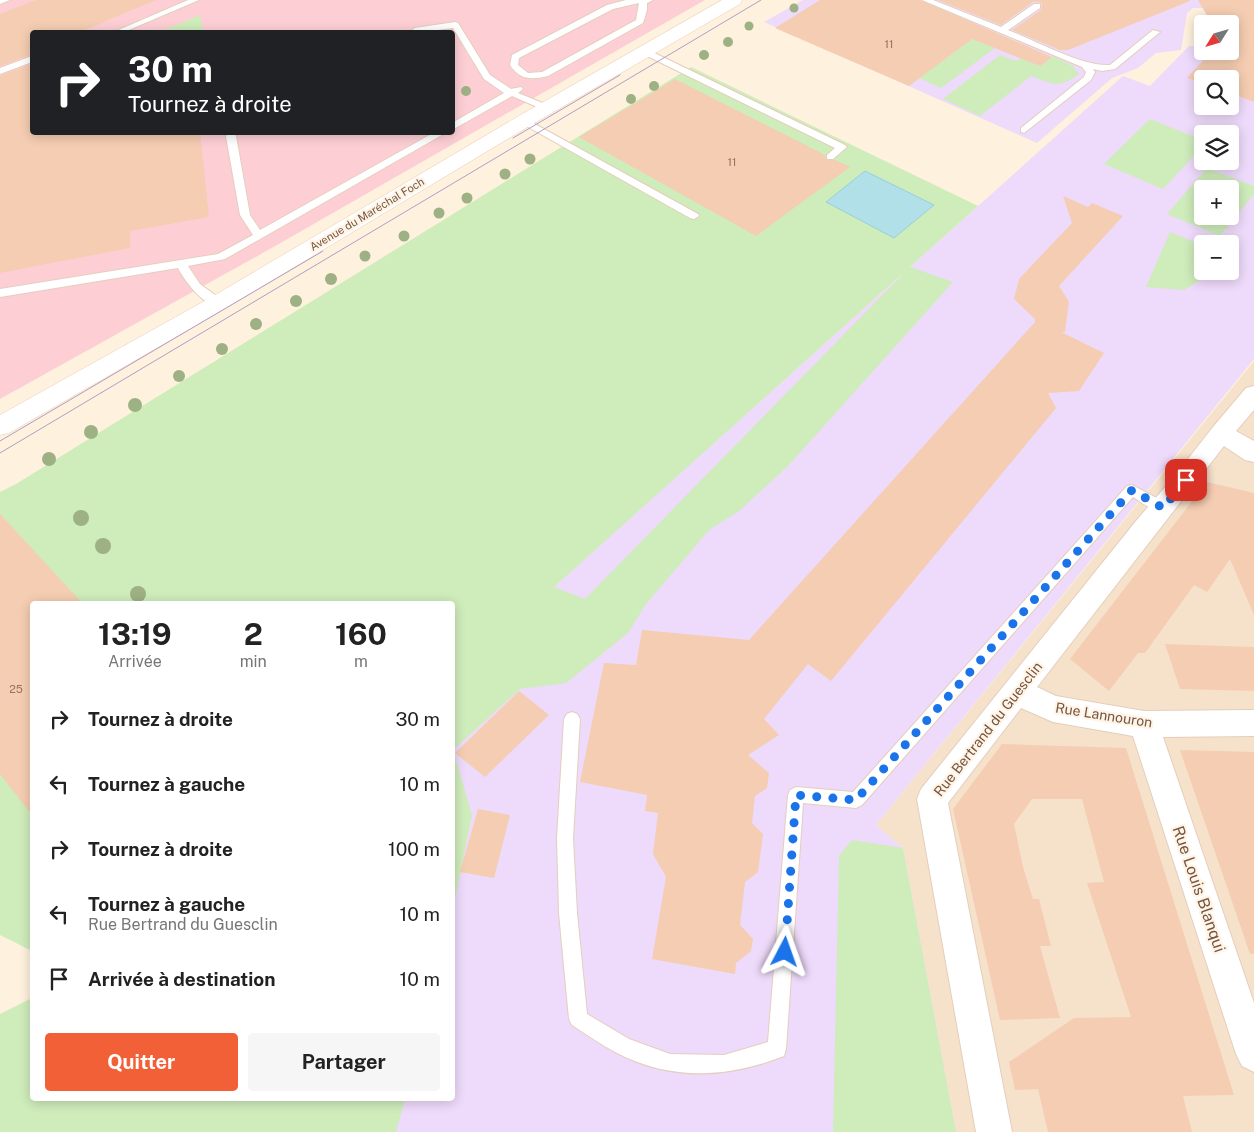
<!DOCTYPE html>
<html lang="fr">
<meta charset="utf-8">
<style>
body{margin:0;font-family:"Public Sans",sans-serif;background:#f6f6f6;color:#222;height:100vh;display:flex;flex-direction:column;font-size:19px;white-space:nowrap}
*{box-sizing:border-box;margin:0}
p{font-size:16px;color:#767676}
.icon{flex:none;width:28px;height:28px;fill:none;stroke:currentColor;stroke-width:2;stroke-linecap:round;stroke-linejoin:round}
.map{position:relative;flex:1;overflow:hidden}
.details{position:absolute;left:30px;top:601px;width:425px;height:500px;display:flex;flex-direction:column;background:#fff;border-radius:5px;box-shadow:0 2px 12px #0003}
.details>*{flex:none}
.banner{position:absolute;left:30px;top:30px;width:425px;height:105px;border-radius:5px;box-shadow:0 2px 12px #0003;background:#202124;color:#fff;overflow:hidden}
.needle{width:32px;rotate:233deg}
.fabs{position:absolute;left:1194px;top:15px;display:grid;gap:10px}
.fabs a{display:grid;place-items:center;width:45px;height:45px;border-radius:5px;background:#fff;box-shadow:0 2px 12px #0003;font-size:25px}
.pin{position:absolute;display:grid;place-items:center;width:42px;height:42px;color:#fff;margin:-21px;border-radius:10px;box-shadow:0 2px 8px #0006}
.me{position:absolute;width:55px;margin:-28px;rotate:4deg;stroke-linejoin:round;filter:drop-shadow(0 0 4px #0008)}
.turn{display:flex;align-items:center;gap:18px;height:105px;padding:0 15px;font-size:22px}
.turn .icon{width:65px;height:65px;stroke-width:2.5}
.turn b{display:block;font-size:35px;line-height:42px}
.eta{display:flex;justify-content:space-evenly;align-items:center;height:85px;text-align:center}
.eta b{font-size:30px;font-weight:700;line-height:35px}
.button{display:flex;gap:10px;margin-top:auto;padding:10px 15px}
.button a{flex:1;height:58px;border-radius:5px;background:#f26037;color:#fff;font-size:20px;font-weight:700;line-height:58px;text-align:center}
.button a+a{background:#f6f6f6;color:#222}
ul{padding:0;list-style:none}
li{display:flex;align-items:center;gap:15px;height:65px;padding:0 15px}
li div{flex:1}
li b{display:block;font-size:19px}
li em{font-style:normal}
.map>svg:first-child{display:block}
.residential{fill:#f6e2cb}
.education{fill:#eedafa;fill-rule:evenodd}
.medical{fill:#fdcfd5;fill-rule:evenodd}
.green{fill:#cfecbb;fill-rule:evenodd}
.water{fill:#b1e0e8;stroke:#96d0db}
.building{fill:#f5cdb2}
.lines{fill:none;stroke-linecap:round;stroke-linejoin:round}
.lane-casing{stroke:#e4cebc;stroke-width:2}
.street-casing{stroke:#e4cebc;stroke-width:2}
.secondary-casing{stroke:#eacfb8;stroke-width:1}
.lane{fill:#fff;fill-rule:evenodd}
.street{fill:#fff;fill-rule:evenodd}
.secondary{fill:#fff;fill-rule:evenodd}
.tram{stroke:#b39cc6;stroke-width:1}
.tree{fill:#9eb184}
.route{stroke:#1a73e8;stroke-width:9;stroke-dasharray:0 16.2}
.labels{text-anchor:middle;dominant-baseline:central;stroke-width:4.5;stroke-linejoin:round;paint-order:stroke}
.number-label{font-size:11px;fill:#957360}
.far-street-label{font-size:11px;fill:#755544;stroke:#fff4e5}
.street-label{font-size:14px;fill:#755544;stroke:#fff4e5}
.near-street-label{font-size:16px;fill:#755544;stroke:#fff4e5}
</style>
<div class="map">
<svg width="1254" height="1132" viewBox="0 0 1254 1132">
<rect width="100%" height="100%" fill="#fef1dd"/>
<path class="residential" d="M1254,361V1132H956L903,848L876,825Z"/>
<g class="education">
<path d="M803,0H1254V8H1193L1187,13L1181,50L1156,53L1138,68L1112,78L1037,143L764,22Z"/>
<path d="M1189,46L1202,47V51L1254,49V359L876,825L903,848L956,1132H105L117,1099H452L453,677L1123,76L1150,86ZM1202,79H1230V106H1202ZM1202,134H1230V161H1202ZM1202,189H1230V216H1202ZM1202,244H1230V271H1202Z"/>
</g>
<path class="medical" d="M0,0H705L270,249L0,399ZM32,32H452V132H32Z"/>
<g class="green">
<path d="M200,15L203,31L162,32V31Z"/>
<path d="M972,39L995,48L941,88L919,78Z"/>
<path d="M1000,55L1016,61L1020,58L1040,66L1053,56L1073,66L1079,74C1059,89 1052,84 1031,76L980,116L943,99Z"/>
<path d="M691,67L978,206L910,267L953,282L788,466L739,511L709,530L646,604L628,633L566,683L520,689L453,750L472,815L453,909L452,604H32V951L0,935V492L16,484ZM902,275L585,599L554,587L901,275Z"/>
<path d="M1150,119L1202,140V147L1163,189L1104,164Z"/>
<path d="M1207,168L1254,186V194L1220,236L1167,214ZM1202,189H1230V216H1202Z"/>
<path d="M1170,232L1202,245V271H1215L1184,290L1146,287Z"/>
<path d="M852,840L903,848L956,1132H833L839,856Z"/>
<path d="M32,998V1099H405L396,1132H0V1014Z"/>
</g>
<path class="water" d="M865,171L934,205L894,238L826,202Z"/>
<g class="building">
<path d="M36,0H156L80,32H32V54L0,66V14Z"/>
<path d="M820,0H920L1052,57L1040,66L972,39L909,86L775,28Z"/>
<path d="M938,0H1189L1190,1L1068,50H1060L1012,30L1041,10L1042,4L1040,2H1033L1001,25Z"/>
<path d="M1198,0H1254V102L1230,93V79H1202V83L1187,78L1212,51H1230V24H1212Z"/>
<path d="M32,64V132H200L209,217L130,231V248L0,273V76Z"/>
<path d="M675,79L825,155L826,160H835L850,167L756,236L579,137Z"/>
<path d="M1063,196L1088,207L1092,203L1123,216L1059,286L1069,302L1065,332H1061L1104,353L1079,391L1048,393L1056,408L831,681L808,664L764,719L779,735L748,755L769,773L767,788L755,796L752,823L763,834L758,872L745,882L740,925L753,939L751,951L736,963L735,974L652,959L666,877L653,854L658,813L645,811L647,795L580,782L604,663L636,665L642,630L749,640L1035,322V319L1014,299L1019,279L1072,223Z"/>
<path d="M1207,482L1254,493V615L1230,559L1207,592L1194,585L1145,653H1138L1109,691L1070,659Z"/>
<path d="M0,514L83,604H32V815L0,774Z"/>
<path d="M1165,644L1254,647V691L1180,689Z"/>
<path d="M519,691L549,715L485,777L455,753Z"/>
<path d="M1002,744L1126,748L1234,1095L1183,1096L1192,1132H1048L1038,1089L1015,1090L1009,1062L1074,1018L1131,1017L1087,883L1104,882L1082,799H1032L1014,824L1023,867L1033,899H1039L1051,946H1040L1060,1018L1000,1020L953,809Z"/>
<path d="M1180,750L1254,752V954H1250Z"/>
<path d="M478,809L510,815L494,878L460,872Z"/>
</g>
<g class="lines">
<g class="lane-casing">
<g id="lane">
<path d="M0,0H10L0,4Z"/>
<path d="M188,0H199L124,32H114Z"/>
<path d="M626,0H653L647,3V10L643,23L548,76C531,80 520,80 510,65L512,55L607,5ZM639,3L636,20L542,72L528,73L518,65L519,58L613,9Z"/>
<path d="M922,0H933L1001,27L1034,4H1040V8L1008,30C1034,40 1083,67 1110,65L1153,30L1160,32L1115,69L1102,71L1093,69L1095,72L1091,80L1024,133L1021,132V128L1084,77L1086,72L1082,67Z"/>
<path d="M455,22L458,23L490,75L511,89L521,87L523,89L518,93L550,106V110H544L512,96L452,130V123L504,93L484,79L453,28L422,32L411,31L415,28Z"/>
<path d="M644,48L845,145L847,147L833,159H827V155L835,148L641,53L640,51Z"/>
<path d="M32,56V62L0,74V68Z"/>
<path d="M524,118L698,214L699,216L694,219L690,218L521,123V119Z"/>
<path d="M435,132H447L225,259L188,266L200,284L222,300L224,303L222,306C206,310 184,280 178,268L0,297V289L218,254L253,235L240,215L226,136L228,134H234L236,136L250,215L260,230Z"/>
<path d="M1132,485L1168,504L1170,508L1168,512C1157,515 1143,503 1133,497L862,805L856,808L803,803L786,1049L784,1056C729,1078 671,1081 617,1053C602,1045 587,1035 572,1025L569,1019L559,913L557,838L564,719L567,714L572,712L577,714L580,719L573,838L577,913L587,1014L629,1039L670,1054L724,1055L768,1042L788,795L790,790L796,787L853,792L1127,486Z"/>
</g>
</g>
<g class="street-casing">
<path id="street" d="M1254,386V410L1236,431L1254,441V462L1245,460L1224,446L1037,687L1056,696L1144,711L1254,710V736L1163,737L1254,1003V1072L1242,1066L1236,1054L1133,736L1053,722L1021,708L948,803L1012,1132H976L917,799L921,789L1136,521L1177,473L1213,427L1246,388Z"/>
</g>
<g class="secondary-casing">
<path id="secondary" d="M722,0H742L740,4L531,125L226,308L9,433L0,435V415L210,298L517,117Z"/>
</g>
<use href="#lane" class="lane"/>
<use href="#street" class="street"/>
<use href="#secondary" class="secondary"/>
<g class="tram">
<path d="M513,138L620,75"/>
<path d="M0,441L323,251"/>
<path d="M0,453L761,0"/>
</g>
</g>
<g class="tree">
<circle cx="794" cy="8" r="4.5"/>
<circle cx="749" cy="26" r="4.5"/>
<circle cx="728" cy="42" r="5"/>
<circle cx="704" cy="55" r="5"/>
<circle cx="654" cy="86" r="5"/>
<circle cx="466" cy="91" r="5"/>
<circle cx="631" cy="99" r="5"/>
<circle cx="530" cy="159" r="5.5"/>
<circle cx="505" cy="174" r="5.5"/>
<circle cx="467" cy="198" r="5.5"/>
<circle cx="439" cy="213" r="5.5"/>
<circle cx="404" cy="236" r="5.5"/>
<circle cx="365" cy="256" r="5.5"/>
<circle cx="331" cy="279" r="6"/>
<circle cx="296" cy="301" r="6"/>
<circle cx="256" cy="324" r="6"/>
<circle cx="222" cy="349" r="6"/>
<circle cx="179" cy="376" r="6"/>
<circle cx="135" cy="405" r="7"/>
<circle cx="91" cy="432" r="7"/>
<circle cx="49" cy="459" r="7"/>
<circle cx="81" cy="518" r="8"/>
<circle cx="103" cy="546" r="8"/>
<circle cx="138" cy="594" r="8"/>
</g>
<g class="lines">
<path class="route" d="M785,952L796,795L856,800L1132,490L1163,508L1186,480"/>
</g>
<g class="labels">
<g class="number-label">
<text x="889" y="44">11</text>
<text x="732" y="162">11</text>
<text x="16" y="689">25</text>
</g>
<g class="far-street-label">
<text transform="translate(367 214) rotate(-31)">Avenue du Maréchal Foch</text>
</g>
<g class="street-label">
<text transform="translate(1104 715) rotate(9)">Rue Lannouron</text>
<text transform="translate(988 729) rotate(-52)">Rue Bertrand du Guesclin</text>
</g>
<g class="near-street-label">
<text transform="translate(1199 889) rotate(71)">Rue Louis Blanqui</text>
</g>
</g>
</svg>
<div class="fabs">
<a><svg class="needle" viewBox="-14 -14 28 28"><path d="M0-13l5 13h-10z" fill="#e53935"/><path d="M0 13l5-13h-10z" fill="#767676"/></svg></a>
<a><svg class="icon" aria-label="search" viewBox="0 0 24 24"><circle cx="10" cy="10" r="6"/><path d="M15 15l6 6"/></svg></a>
<a><svg class="icon" aria-label="layers" viewBox="0 0 24 24"><path d="M12 4l9 5-9 5-9-5zM3 14l9 5 9-5"/></svg></a>
<a>+</a>
<a>−</a>
</div>
<div class="pin" style="left:1186px;top:480px;background:#d93025"><svg class="icon" aria-label="arrive" viewBox="0 0 24 24"><path d="M6 21V4h12l-3 4 3 4H6"/></svg></div>
<svg class="me" style="left:785px;top:952px" viewBox="-20 -20 40 40"><path d="M0-17L14 15 0 8-14 15z" fill="#1a73e8" stroke="#fff" stroke-width="4"/></svg>
<div class="banner">
<div class="turn"><svg class="icon" aria-label="right" viewBox="0 0 24 24"><path d="M7 20v-9h11M14 6l5 5-5 5"/></svg><div><b>30 m</b>Tournez à droite</div></div>
</div>
<section class="details">
<div class="eta">
<div><b>13:19</b><p>Arrivée</p></div>
<div><b>2</b><p>min</p></div>
<div><b>160</b><p>m</p></div>
</div>
<ul>
<li><svg class="icon" aria-label="right" viewBox="0 0 24 24"><path d="M7 20v-9h11M14 6l5 5-5 5"/></svg><div><b>Tournez à droite</b></div><em>30 m</em></li>
<li><svg class="icon" aria-label="left" viewBox="0 0 24 24"><path d="M17 20v-9H6M10 6l-5 5 5 5"/></svg><div><b>Tournez à gauche</b></div><em>10 m</em></li>
<li><svg class="icon" aria-label="right" viewBox="0 0 24 24"><path d="M7 20v-9h11M14 6l5 5-5 5"/></svg><div><b>Tournez à droite</b></div><em>100 m</em></li>
<li><svg class="icon" aria-label="left" viewBox="0 0 24 24"><path d="M17 20v-9H6M10 6l-5 5 5 5"/></svg><div><b>Tournez à gauche</b><p>Rue Bertrand du Guesclin</p></div><em>10 m</em></li>
<li><svg class="icon" aria-label="arrive" viewBox="0 0 24 24"><path d="M6 21V4h12l-3 4 3 4H6"/></svg><div><b>Arrivée à destination</b></div><em>10 m</em></li>
</ul>
<div class="button"><a>Quitter</a><a>Partager</a></div>
</section>
</div>
